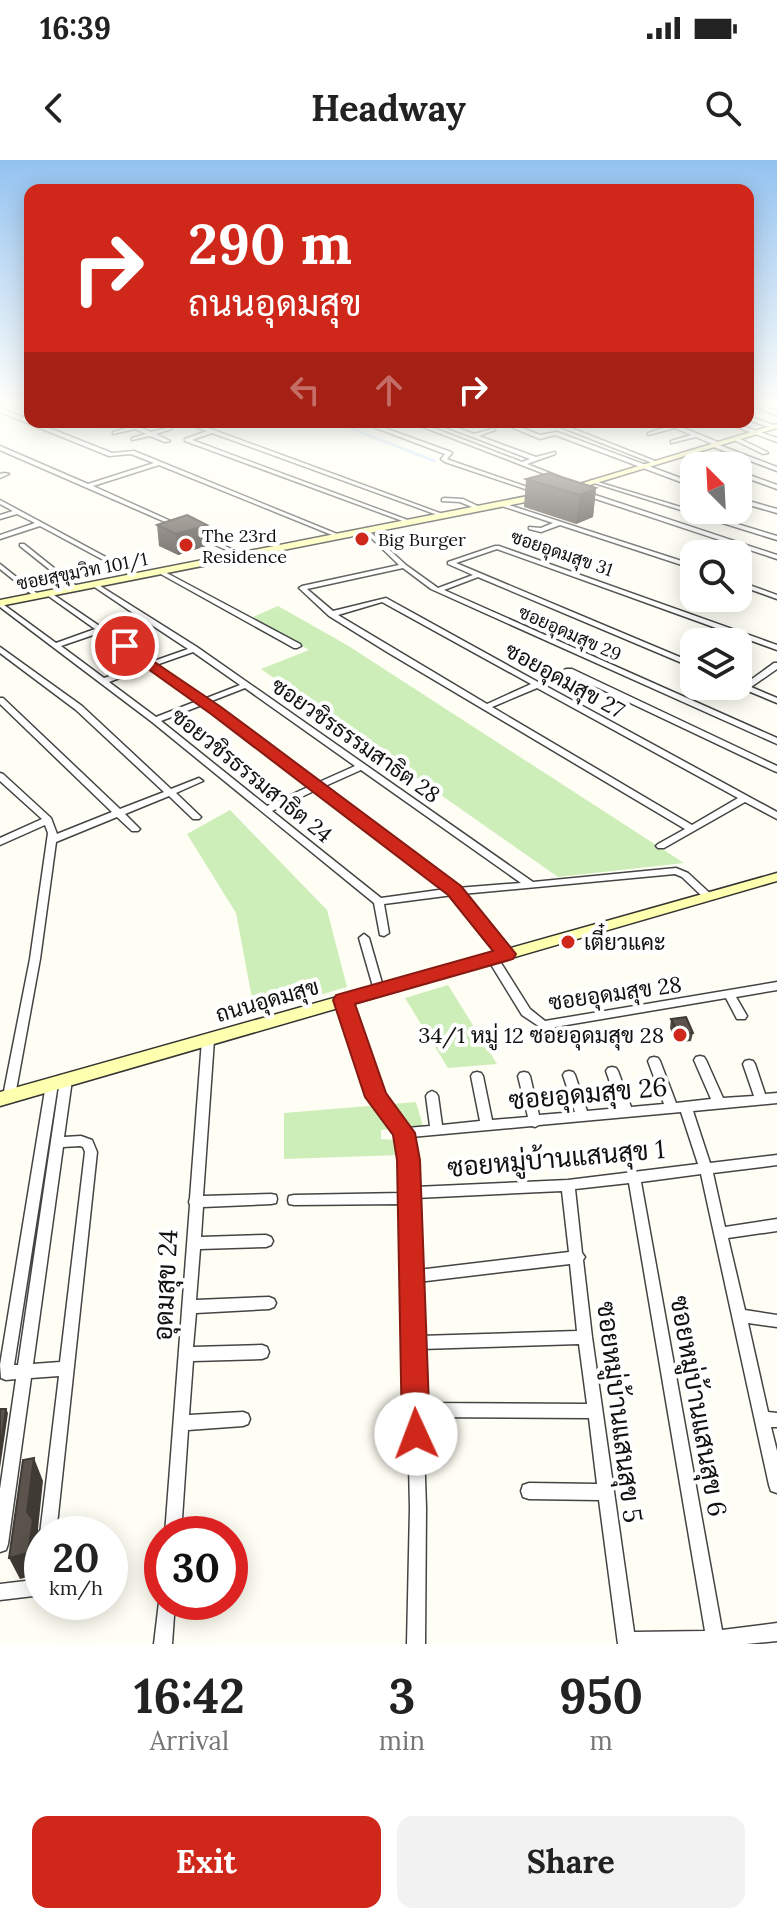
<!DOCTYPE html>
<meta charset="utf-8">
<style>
body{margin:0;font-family:Lora,Sarabun,serif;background:#f2f2f2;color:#222;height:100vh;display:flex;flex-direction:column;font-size:30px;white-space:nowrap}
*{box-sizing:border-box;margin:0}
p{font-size:26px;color:#767676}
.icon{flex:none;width:44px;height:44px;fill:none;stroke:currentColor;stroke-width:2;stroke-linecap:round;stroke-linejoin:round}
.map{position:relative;height:1484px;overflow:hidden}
.sheet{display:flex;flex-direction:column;background:#fff;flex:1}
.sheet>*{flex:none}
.guide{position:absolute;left:24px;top:24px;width:730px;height:244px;border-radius:16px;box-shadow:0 4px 20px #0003;background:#cf281b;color:#fff;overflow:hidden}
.needle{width:52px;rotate:336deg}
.controls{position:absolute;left:680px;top:292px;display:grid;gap:16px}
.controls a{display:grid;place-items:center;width:72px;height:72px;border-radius:16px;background:#fff;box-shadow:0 4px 20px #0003;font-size:40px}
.speed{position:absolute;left:24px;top:1356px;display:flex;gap:16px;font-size:40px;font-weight:700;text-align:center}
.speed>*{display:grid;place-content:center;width:104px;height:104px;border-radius:50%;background:#fff;box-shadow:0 4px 20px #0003;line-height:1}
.speed small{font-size:20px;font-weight:400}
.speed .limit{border:12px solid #d22;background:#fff;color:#111}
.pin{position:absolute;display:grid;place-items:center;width:68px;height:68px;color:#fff;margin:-34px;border:4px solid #fff;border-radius:50%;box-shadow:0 2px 8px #0007}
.me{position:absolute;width:88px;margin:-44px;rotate:358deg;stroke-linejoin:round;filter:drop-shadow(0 0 6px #0008)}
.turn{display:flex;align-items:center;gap:28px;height:168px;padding:0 32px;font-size:36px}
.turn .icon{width:104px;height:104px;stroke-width:2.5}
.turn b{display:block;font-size:56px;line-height:68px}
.lanes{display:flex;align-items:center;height:76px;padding:0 32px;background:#0003;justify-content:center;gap:40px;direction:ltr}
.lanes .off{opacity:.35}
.eta{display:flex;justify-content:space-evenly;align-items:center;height:136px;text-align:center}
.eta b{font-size:48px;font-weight:700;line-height:56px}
.primary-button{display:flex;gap:16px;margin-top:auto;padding:16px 32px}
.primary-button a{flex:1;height:92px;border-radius:16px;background:#cf281b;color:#fff;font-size:32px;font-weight:700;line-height:92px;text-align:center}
.primary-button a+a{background:#f2f2f2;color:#222}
.status{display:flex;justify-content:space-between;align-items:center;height:56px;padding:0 40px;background:#fff;direction:ltr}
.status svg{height:22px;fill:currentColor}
header{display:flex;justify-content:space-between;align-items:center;height:104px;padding:0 32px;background:#fff;font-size:36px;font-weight:700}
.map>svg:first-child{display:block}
.green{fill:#ceeeb9}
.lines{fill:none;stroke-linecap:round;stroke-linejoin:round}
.canal{fill:#b4d8fb;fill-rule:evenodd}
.street-casing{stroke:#444;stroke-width:3}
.secondary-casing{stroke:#333;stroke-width:3}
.street{fill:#fff;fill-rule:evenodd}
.secondary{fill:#feffaf;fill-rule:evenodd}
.wall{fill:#4e4741}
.shaded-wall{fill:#403a35}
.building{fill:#5b534c;stroke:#403a35;stroke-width:2}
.route{fill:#cf281b;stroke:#871a12;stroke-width:2}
.poi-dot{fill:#cf281b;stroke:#fff;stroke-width:3}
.labels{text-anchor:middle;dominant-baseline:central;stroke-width:8;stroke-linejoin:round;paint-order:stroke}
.far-poi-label{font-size:18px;fill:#111;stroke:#fff;text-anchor:start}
.far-street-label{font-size:18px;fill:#111;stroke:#fff}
.street-label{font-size:22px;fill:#111;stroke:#fff}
.poi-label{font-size:22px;fill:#111;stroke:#fff;text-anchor:start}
.near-street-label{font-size:26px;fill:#111;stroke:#fff}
</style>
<div class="status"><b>16:39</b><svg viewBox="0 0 49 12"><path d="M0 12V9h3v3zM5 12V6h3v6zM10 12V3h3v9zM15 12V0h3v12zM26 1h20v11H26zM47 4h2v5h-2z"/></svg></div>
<header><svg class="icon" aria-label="back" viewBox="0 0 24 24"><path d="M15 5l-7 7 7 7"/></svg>Headway<svg class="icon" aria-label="search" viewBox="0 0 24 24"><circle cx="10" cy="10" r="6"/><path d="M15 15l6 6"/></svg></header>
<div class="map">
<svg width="777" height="1484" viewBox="0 0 777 1484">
<rect width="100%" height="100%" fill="#fffef4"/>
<g class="green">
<path d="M278,446L347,485L684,703L558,717L261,509L309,490L253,457Z"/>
<path d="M230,650L327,750L347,827L255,854L236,753L187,674Z"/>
<path d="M448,825L497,904L448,908L405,838Z"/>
<path d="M416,942L423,966L381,970V979L396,980L400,995L284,999V953Z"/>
</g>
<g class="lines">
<path class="canal" d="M331,262H339L438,301L433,302Z"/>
<g class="street-casing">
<g id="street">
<path d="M750,245H758L777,251V255Z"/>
<path d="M0,248L30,260V262H34L112,293L134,291L342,376L337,377L159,305L93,326L184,367L179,368L0,290V286L88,324L154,303L131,294L109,296L0,252Z"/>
<path d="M748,256L776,266L777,267L772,268L748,260Z"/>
<path d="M108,262H117L104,267L101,265Z"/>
<path d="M121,262H128L136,265L146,262H155L140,267L151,272L171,267V269L156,274L170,281L165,282L150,276L132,280V278L146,274L135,269L113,274V272L130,267Z"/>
<path d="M183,262C190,262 195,265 201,266C209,266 218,262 226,262L208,268L448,356L443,357L212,273L192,280L413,362L408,363L185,281V279L207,271Z"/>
<path d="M360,262H368L451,292L452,293L447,299L449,300L539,331L534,332L445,302L441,299L445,294Z"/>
<path d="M410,262H418L522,302L530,299L433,262C440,262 444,264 451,266C458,267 466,262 474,262L458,268L474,274L495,268V270L479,276L536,297L555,292V294L527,304L560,317L555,318Z"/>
<path d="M499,262H507L540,275L557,272L694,323V327L555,275L540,279Z"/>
<path d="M548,262H556L660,303L655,304Z"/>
<path d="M661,262H669L720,283L719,285L777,307V311L711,286L712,284L696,277L671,283V281L691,275L675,268L648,275V273L670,266Z"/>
<path d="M723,262H731L777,278V282Z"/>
<path d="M736,277L767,292L768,293L763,294L734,280V278Z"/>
<path d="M683,293H687L721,306H713L683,295Z"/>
<path d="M738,311L777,325V329L738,315Z"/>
<path d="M4,313L9,314L0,318V314Z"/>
<path d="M591,320L777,376V380L591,322Z"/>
<path d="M583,331L777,395V399L581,334V332Z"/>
<path d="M444,338L463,339L484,349L479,350L460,342L442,341V339Z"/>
<path d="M738,338L777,349V353L738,342Z"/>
<path d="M0,340L141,416L142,417L137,418L40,366L0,379V375L35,363L17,354L0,359V355L13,351L0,344Z"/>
<path d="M502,344H506L694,405V409L560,365L541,372L529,369V367L541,368L553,363L502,346Z"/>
<path d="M366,368L406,405L438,428L473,415L448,404V402L495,386H499L777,485V490L497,389L456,403L694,503V508L478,417L444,430L777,578V584L431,429L403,408L307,429L333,451L386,438L538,522L566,509H572L777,606V612L774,611L569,514L544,525L777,652V659L745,642L664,688H658L656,686L658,684L685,669L387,492L329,456L300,429L299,428L302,426L399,405L364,371V369ZM382,442L531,524L487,544L338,455ZM537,528L738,638L692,665L492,547Z"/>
<path d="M194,373H198L246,396L241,397L194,375Z"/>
<path d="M20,384H24L79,428V430H75L20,386Z"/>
<path d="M0,404L39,435V437H35L0,409Z"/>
<path d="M161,410L300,484L301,486L297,488H294L159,413V411Z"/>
<path d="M738,421L777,435V439L738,425Z"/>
<path d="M93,424H97L197,487L533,722L676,708L688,713L714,737L709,740L705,739L682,717L675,714L462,734L510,791L511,794L510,797H502L453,735L384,744L389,773L384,776L380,775L374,743L152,562L0,447V442L56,483L95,469L47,435V433H51L101,467L136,455L93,426ZM141,458L188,489L151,502L106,470ZM99,473L144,504L104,518L61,486ZM193,492L240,525L204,539L156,505ZM149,507L197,541L156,557L109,522ZM245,528L355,606L317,623L209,542ZM202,545L213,553L310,626L267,646L161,561ZM361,610L521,723L457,728L323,627ZM316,630L446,729L381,738L272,651Z"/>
<path d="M0,487L82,546L171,629L199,618L203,621L176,633L199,655L201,657L199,659H193L169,636L125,654L140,669L138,671H132L117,657L56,682L40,799L15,936L13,939L9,941L5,939L3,936L30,799L48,673L45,665L0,685V678L42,659L0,621V613L3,614L51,658L57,674L112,652L0,544V538H3L120,649L164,632L76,550L0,493Z"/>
<path d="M774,503H777V509L751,527L777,538V543L736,526H738V522L745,524Z"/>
<path d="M364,774L369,778L384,830L383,833H375L374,830L359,778Z"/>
<path d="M492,794L496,795L530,849L545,861L777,822V830L736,837L747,856L745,859H737L726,838L543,869L522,855L487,798Z"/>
<path d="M343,836L347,837L348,840L373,917L381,934L407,968L430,966L426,936L428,933L432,931L436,933L438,936L442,965L480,961L471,916L473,913L477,912L481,913L483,916L492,960L528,957L518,916L520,913L524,912L528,913L530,916L539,955L575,952L563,915L565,912L569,911L573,912L575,915L587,951L619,948L606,911L608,908L612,907L616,908L618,911L631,947L664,944L648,901L650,898L654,897L658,898L660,901L676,943L711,939L694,900L696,897L700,896L704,897L706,900L723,938L754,936L743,904L745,901L749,900L753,901L755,904L765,934L777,933V943L693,951L710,1003L777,995V1005L713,1013L725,1067L777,1059V1071L728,1078L745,1150L777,1155V1167L748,1163L768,1252L777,1253V1267H771L777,1291V1333L771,1331L769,1325L701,1014L641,1022L722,1470L777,1463V1481L746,1484H618L599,1340L529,1339L523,1337L521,1331L523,1325L529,1323L597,1324L589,1258L423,1257L426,1348L425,1484H407L410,1348L403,1044L294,1045L289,1044L288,1040L289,1036L294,1035L403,1033L402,1000L398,974L370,937L361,917L338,840L339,837ZM681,952L698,1004L568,1020L415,1027L414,1000L411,977L532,966L535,967L539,965ZM629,1023L705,1471L634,1472L592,1177L583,1100L585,1097L582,1093L575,1029ZM562,1031L569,1092L418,1110L416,1038ZM570,1104L577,1171L420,1176L418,1122ZM579,1184L587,1244L422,1243L421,1189Z"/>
<path d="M208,876L212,877L214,880L203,1036L271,1034L276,1035L277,1039L276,1043L271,1044L203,1047L201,1077L266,1075L271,1077L273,1081L271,1085L266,1087L200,1089L196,1140L269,1137L274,1139L276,1143L274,1147L269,1149L196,1153L193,1187L262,1185L267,1187L269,1192L267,1197L262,1199L193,1201L189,1255L243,1252L248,1254L250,1259L248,1264L243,1266L188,1270L181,1374H165L190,1045L189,1042L190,1038L202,880L204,877Z"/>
<path d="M66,915L70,917L72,920L64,977L81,976L92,980L97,992L56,1374H42V1379L40,1374L59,1216L31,1218L8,1384L6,1390L0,1392V1329L16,1219L6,1220L1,1218L0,1205L46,924L48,921L52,919L56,921L58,924L14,1205H18L60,920L62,917ZM80,986L83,987L85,992L60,1202L33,1204L63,987Z"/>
<path d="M42,1416V1435L0,1440V1424L34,1420Z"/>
<path d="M161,1436L162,1442H175L172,1484H154L159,1442Z"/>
</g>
</g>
<g class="secondary-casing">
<g id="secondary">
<path d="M777,264V268L570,331L563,329Z"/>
<path d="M543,333L547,336L546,338L0,446V440Z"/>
<path d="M777,713V721L0,946V932Z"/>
</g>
</g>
<use href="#street" class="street"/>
<use href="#secondary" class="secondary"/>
</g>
<g class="wall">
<path d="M526,319L596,328L593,357L576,364L524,347Z"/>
<path d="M157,365L209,385L178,395L159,386Z"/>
<path d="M671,859L693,873L691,881L677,883L670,868Z"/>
</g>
<g class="shaded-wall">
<path d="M596,328L593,357L576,364L580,335Z"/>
<path d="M207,365L209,385L178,395L176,374Z"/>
<path d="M6,1249L8,1253L0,1308V1292Z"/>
<path d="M34,1298L43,1321L38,1369L42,1379V1391L39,1414L20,1419L9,1398L27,1352Z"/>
</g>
<g class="building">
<path d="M549,313L596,328L580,335L526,319Z"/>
<path d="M187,355L207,365L176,374L157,365Z"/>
<path d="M686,857L693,873L679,875L671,859Z"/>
<path d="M0,1249H6L0,1292Z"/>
<path d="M34,1298L27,1352L33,1360L28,1393L9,1398L23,1300Z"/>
</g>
<linearGradient id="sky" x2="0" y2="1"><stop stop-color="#93c2f0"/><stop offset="0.54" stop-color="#fffffa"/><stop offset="1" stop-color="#fffffa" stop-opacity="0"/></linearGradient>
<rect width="777" height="453" fill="url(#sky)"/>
<path class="route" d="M125,482L221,547L461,726L516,794L513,799L355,844L386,933L415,973L420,1000L430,1274L426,1284L416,1288L406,1284L402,1274L397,1000L393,975L365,937L333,840L336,835L493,791L448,735L211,554L120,489V483Z"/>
<g class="poi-dot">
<circle cx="362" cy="379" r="8"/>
<circle cx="186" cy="385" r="8"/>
<circle cx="568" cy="782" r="8"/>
<circle cx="680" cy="875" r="8"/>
</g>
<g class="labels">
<g class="far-poi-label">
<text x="202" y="375">The 23rd<tspan x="202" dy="21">Residence</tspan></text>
<text x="378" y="379">Big Burger</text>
</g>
<g class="far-street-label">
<text transform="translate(562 393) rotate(19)">ซอยอุดมสุข 31</text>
<text transform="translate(82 411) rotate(-11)">ซอยสุขุมวิท 101/1</text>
<text transform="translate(570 473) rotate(24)">ซอยอุดมสุข 29</text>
</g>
<g class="street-label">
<text transform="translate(565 520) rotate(29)">ซอยอุดมสุข 27</text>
<text transform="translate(356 580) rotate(35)">ซอยวชิรธรรมสาธิต 28</text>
<text transform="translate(252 615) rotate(39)">ซอยวชิรธรรมสาธิต 24</text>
<text transform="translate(615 833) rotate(-8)">ซอยอุดมสุข 28</text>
<text transform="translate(267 840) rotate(-16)">ถนนอุดมสุข</text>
</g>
<g class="poi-label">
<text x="584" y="782">เตี๋ยวแคะ</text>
<text x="664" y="875" text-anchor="end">34/1 หมู่ 12 ซอยอุดมสุข 28</text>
</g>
<g class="near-street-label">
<text transform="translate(588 933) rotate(-5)">ซอยอุดมสุข 26</text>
<text transform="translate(556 998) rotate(-5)">ซอยหมู่บ้านแสนสุข 1</text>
<text transform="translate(165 1125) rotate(-87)">อุดมสุข 24</text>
<text transform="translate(699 1246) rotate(80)">ซอยหมู่บ้านแสนสุข 6</text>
<text transform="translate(620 1252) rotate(83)">ซอยหมู่บ้านแสนสุข 5</text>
</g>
</g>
</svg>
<div class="controls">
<a><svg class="needle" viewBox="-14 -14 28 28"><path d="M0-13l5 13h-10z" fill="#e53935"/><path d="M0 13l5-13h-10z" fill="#767676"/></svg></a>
<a><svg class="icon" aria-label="search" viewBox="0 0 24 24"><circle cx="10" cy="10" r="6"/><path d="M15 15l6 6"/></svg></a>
<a><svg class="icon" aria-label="layers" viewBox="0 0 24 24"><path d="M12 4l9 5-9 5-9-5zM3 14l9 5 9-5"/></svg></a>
</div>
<div class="speed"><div>20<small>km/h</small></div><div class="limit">30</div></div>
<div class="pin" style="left:125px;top:486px;background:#d93025"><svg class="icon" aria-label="arrive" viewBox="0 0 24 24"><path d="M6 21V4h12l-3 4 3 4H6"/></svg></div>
<svg class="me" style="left:416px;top:1274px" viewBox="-20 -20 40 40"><circle r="19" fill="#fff"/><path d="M0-13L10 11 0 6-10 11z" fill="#cf281b"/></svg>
<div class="guide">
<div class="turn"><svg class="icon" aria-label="right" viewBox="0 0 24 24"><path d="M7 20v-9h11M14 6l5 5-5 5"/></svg><div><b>290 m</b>ถนนอุดมสุข</div></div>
<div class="lanes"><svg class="icon off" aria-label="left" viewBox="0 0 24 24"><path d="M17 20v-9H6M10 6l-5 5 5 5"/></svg><svg class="icon off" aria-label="ahead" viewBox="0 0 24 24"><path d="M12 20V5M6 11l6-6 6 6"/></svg><svg class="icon" aria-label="right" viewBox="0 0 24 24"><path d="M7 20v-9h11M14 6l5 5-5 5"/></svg></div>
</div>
</div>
<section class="sheet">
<div class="eta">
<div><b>16:42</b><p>Arrival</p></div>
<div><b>3</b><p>min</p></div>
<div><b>950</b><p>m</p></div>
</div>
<div class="primary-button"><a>Exit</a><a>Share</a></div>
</section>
